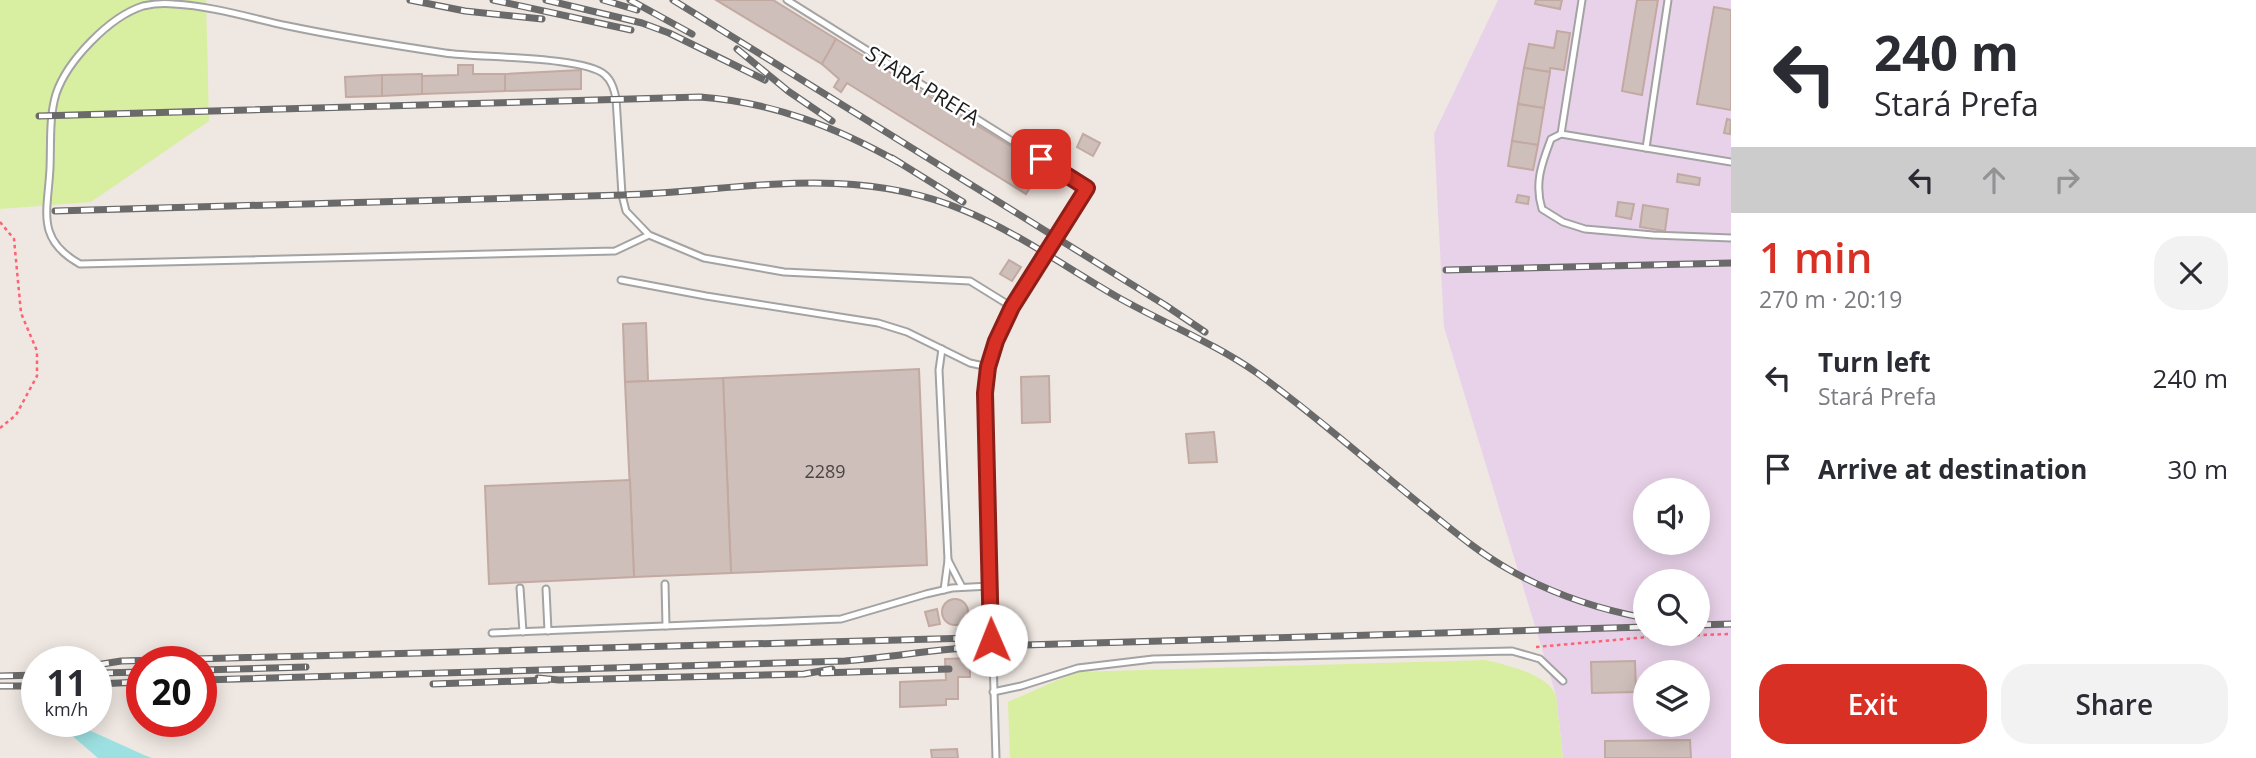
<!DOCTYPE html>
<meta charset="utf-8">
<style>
body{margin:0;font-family:"Open Sans",sans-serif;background:#f2f2f3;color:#2b2b33;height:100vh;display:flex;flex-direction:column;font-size:26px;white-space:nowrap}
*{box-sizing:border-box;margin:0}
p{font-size:23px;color:#7c7c81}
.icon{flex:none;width:38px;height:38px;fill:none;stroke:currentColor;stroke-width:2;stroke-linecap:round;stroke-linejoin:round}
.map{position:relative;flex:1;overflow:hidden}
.details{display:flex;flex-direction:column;background:#fff;width:525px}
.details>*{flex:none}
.hud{background:#fff;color:#2b2b33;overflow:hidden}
.controls{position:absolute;left:1633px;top:478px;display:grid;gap:14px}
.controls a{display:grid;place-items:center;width:77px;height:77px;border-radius:50%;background:#fff;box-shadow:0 4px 18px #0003;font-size:35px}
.speed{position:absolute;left:21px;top:646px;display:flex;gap:14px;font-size:35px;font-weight:700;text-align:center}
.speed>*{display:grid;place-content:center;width:91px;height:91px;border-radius:50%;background:#fff;box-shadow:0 4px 18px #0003;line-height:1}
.speed small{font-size:18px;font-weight:400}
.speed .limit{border:10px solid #d22;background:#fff;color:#111}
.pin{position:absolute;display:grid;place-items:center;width:60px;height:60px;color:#fff;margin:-30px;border-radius:14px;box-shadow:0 4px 10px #0006}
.me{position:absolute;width:77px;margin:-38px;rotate:359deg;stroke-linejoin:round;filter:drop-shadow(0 0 5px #0008)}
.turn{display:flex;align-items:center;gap:24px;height:147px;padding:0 28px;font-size:32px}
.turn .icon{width:91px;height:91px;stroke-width:2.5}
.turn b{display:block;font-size:49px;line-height:60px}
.lanes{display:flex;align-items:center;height:66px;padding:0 28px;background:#0003;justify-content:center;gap:35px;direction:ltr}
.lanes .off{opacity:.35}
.round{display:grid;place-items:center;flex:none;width:74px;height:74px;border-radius:28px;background:#f2f2f3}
.summary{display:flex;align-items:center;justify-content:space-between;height:119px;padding:0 28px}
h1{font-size:42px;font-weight:600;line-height:52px;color:#d93025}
.action{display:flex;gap:14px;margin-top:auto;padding:14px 28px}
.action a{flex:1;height:80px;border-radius:28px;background:#d93025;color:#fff;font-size:28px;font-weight:600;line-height:80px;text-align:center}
.action a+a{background:#f2f2f3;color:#2b2b33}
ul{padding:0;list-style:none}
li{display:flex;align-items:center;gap:21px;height:91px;padding:0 28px}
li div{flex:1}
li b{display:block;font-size:26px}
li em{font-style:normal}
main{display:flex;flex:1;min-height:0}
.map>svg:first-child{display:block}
.industrial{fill:#e8d2e9;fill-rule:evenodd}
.grass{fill:#d8efa1}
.water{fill:#9de0e1}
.building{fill:#cfbfba;stroke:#c2a9a2;stroke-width:2}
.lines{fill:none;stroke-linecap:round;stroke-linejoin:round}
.lane-casing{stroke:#a3a3a3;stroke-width:9}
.path{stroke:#ff6274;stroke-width:2.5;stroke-dasharray:3.5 3.5;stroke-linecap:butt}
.lane{stroke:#fff;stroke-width:5}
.rail-casing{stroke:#6a6a6a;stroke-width:7}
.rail{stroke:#fff;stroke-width:4.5;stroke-dasharray:13;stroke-linecap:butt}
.route-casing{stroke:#8d1f18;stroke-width:18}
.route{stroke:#d93025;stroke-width:12}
.labels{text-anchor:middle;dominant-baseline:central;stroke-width:5;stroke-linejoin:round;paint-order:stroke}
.number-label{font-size:18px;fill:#494544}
.street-label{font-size:21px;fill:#1c1c1c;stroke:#fff}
</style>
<main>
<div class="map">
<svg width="1731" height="758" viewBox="0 0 1731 758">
<rect width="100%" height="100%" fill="#efe7e1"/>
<path class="industrial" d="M1498,0H1731V758H1563L1556,695L1444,327L1434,134ZM1645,490H1698V542H1645ZM1645,581H1698V634H1645ZM1645,672H1698V724H1645Z"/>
<g class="grass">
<path d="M0,0H206L209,121L91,202L0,209Z"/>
<path d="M1486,660C1508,666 1546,673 1556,695L1563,758H1010L1008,702L1076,672Z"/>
</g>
<path class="water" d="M91,731L144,755L152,758H98L70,734Z"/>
<g class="building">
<path d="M716,0H773L836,39L822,64Z"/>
<path d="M1536,0H1562L1560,9L1535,4Z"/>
<path d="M1637,0H1658L1642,95L1622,91Z"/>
<path d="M1714,7L1731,10V110L1697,104Z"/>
<path d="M1557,31L1570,33L1564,70L1550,68V72L1524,68L1529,44L1554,48Z"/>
<path d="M836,39L1043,166L1026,194L847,83L841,92L834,87L839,79L822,64Z"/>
<path d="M458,65H473V74H505V91L422,94V76L458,75Z"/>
<path d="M1524,68L1550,72L1544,108L1518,104Z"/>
<path d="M581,70V89L505,91V74Z"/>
<path d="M422,74V94L382,96V75Z"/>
<path d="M382,75V96L346,97L345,77Z"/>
<path d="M1518,104L1544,108L1538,145L1512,141Z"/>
<path d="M1727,119L1731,120L1730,134L1724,133Z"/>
<path d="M1083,134L1100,143L1093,156L1077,147Z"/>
<path d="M1512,141L1538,145L1533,170L1508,166Z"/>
<path d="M1678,174L1700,178L1699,185L1677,182Z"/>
<path d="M1518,195L1529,197L1528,204L1516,202Z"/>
<path d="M1618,202L1634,204L1631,219L1616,216Z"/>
<path d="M1643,205L1668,209L1665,231L1640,227Z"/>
<path d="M1009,260L1021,267L1012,281L1000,274Z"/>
<path d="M646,323L648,381L625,382L623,324Z"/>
<path d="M919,369L927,565L731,573L723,378Z"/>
<path d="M1049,376L1050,422L1022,423L1021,377Z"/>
<path d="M723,378L731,573L634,577L625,382Z"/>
<path d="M1214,432L1217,462L1189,463L1186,434Z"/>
<path d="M630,480L634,577L489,584L485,486Z"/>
<circle cx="955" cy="612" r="13"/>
<path d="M937,609L940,624L929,626L925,612Z"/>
<path d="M970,658V677H958V699H946V705L900,707V682L946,680L945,659Z"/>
<path d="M1635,661L1636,692L1592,693L1591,662Z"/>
<path d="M1690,740L1691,758H1605V741Z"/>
<path d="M957,749L958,758H932L931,750Z"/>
</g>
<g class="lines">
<g class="lane-casing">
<g id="lane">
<path d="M787,0L1087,188L1012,307L996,341L988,367L985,393L996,758"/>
<path d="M1561,134L1582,0"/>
<path d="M1646,148L1668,0"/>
<path d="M1731,162L1561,134L1551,139C1542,163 1534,183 1542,209L1563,222L1585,229L1653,235L1731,238"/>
<path d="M649,235L615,251L80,264C35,239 48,211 50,168C51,144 49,117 56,94C67,61 109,17 143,6C152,4 165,3 174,4C212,6 251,18 288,26C340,37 392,45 445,53C478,58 585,56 605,75C612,81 614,90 616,98L622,195L626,211L649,235L704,258L784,272L970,281L1012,307"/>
<path d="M621,280L706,296L878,323L907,332L970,363L988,367"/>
<path d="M942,349L939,370L948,560L944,590"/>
<path d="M948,560L962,587"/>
<path d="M665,584L666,626"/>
<path d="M520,588L523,632"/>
<path d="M546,589L548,631"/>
<path d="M492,633L841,619L926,594L952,588L990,586"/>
<path d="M993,692L1021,686L1078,668L1153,659L1512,651L1540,659L1563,681"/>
</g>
</g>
<g class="path">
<path d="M0,222L14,239L21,313L37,351V376L16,415L0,428"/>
<path d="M1536,647L1648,637L1731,634"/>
</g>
<use href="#lane" class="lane"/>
<g class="rail-casing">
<g id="rail">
<path d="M410,0L465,11L542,19"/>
<path d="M493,0L631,30"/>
<path d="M546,0L642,23L669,33L765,80"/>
<path d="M603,0L637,10"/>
<path d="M630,0L692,34"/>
<path d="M673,0L1165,305L1205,332"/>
<path d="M737,49L788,91L832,121"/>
<path d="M39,116L700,97C772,102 836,127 900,163"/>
<path d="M892,158L963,202"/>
<path d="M55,211C244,205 434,201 623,195C742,191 849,163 963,210C1019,233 1068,269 1121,299C1166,324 1214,343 1257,373C1315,415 1369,463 1425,508C1451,529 1478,552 1508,569C1550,593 1597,609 1645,618"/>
<path d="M1446,270L1731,263"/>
<path d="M1698,625L1731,624"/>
<path d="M96,665L121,661L971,638"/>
<path d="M201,670L306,667"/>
<path d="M100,673L142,672"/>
<path d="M821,673L949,669"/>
<path d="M0,676L37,675"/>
<path d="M538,678L559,680L804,674L832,669"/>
<path d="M201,680L845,661C894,657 942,648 991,646L1645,627"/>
<path d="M96,684L142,682"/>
<path d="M433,684L548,680"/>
<path d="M0,686H37"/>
</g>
</g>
<use href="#rail" class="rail"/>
</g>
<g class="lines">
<g class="route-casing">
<path id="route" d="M991,640L985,393L988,367L996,341L1012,307L1087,188L1041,159"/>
</g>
<use href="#route" class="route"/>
</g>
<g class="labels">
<g class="number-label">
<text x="825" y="471">2289</text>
</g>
<g class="street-label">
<text transform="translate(923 85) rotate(32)">STARÁ PREFA</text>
</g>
</g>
</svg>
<div class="controls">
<a><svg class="icon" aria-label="sound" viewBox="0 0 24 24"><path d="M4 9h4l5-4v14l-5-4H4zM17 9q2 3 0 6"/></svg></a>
<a><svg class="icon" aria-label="search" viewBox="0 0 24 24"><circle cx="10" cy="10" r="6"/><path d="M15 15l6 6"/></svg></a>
<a><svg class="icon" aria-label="layers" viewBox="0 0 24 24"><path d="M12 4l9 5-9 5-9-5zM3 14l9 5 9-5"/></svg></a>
</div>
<div class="speed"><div>11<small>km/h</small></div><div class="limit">20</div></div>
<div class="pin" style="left:1041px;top:159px;background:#d93025"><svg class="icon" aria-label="arrive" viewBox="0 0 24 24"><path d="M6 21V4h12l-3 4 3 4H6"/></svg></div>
<svg class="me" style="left:991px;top:640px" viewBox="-20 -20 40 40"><circle r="19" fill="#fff"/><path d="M0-13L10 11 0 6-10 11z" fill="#d93025"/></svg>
</div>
<section class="details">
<div class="hud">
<div class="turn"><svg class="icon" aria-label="left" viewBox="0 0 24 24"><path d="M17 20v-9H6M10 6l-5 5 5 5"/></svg><div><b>240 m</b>Stará Prefa</div></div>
<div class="lanes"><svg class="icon" aria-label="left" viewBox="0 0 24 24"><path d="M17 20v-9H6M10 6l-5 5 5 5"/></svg><svg class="icon off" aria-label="ahead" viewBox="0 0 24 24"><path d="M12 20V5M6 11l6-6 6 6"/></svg><svg class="icon off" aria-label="right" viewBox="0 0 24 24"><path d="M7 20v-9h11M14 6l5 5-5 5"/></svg></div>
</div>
<div class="summary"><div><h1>1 min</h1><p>270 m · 20:19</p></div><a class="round"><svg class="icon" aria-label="close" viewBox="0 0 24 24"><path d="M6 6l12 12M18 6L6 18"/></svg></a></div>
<ul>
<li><svg class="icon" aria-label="left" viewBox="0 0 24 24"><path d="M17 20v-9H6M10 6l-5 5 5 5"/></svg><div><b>Turn left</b><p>Stará Prefa</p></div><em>240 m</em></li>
<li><svg class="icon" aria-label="arrive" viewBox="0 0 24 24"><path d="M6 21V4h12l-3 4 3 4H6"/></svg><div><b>Arrive at destination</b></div><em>30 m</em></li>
</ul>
<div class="action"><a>Exit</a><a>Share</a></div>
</section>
</main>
